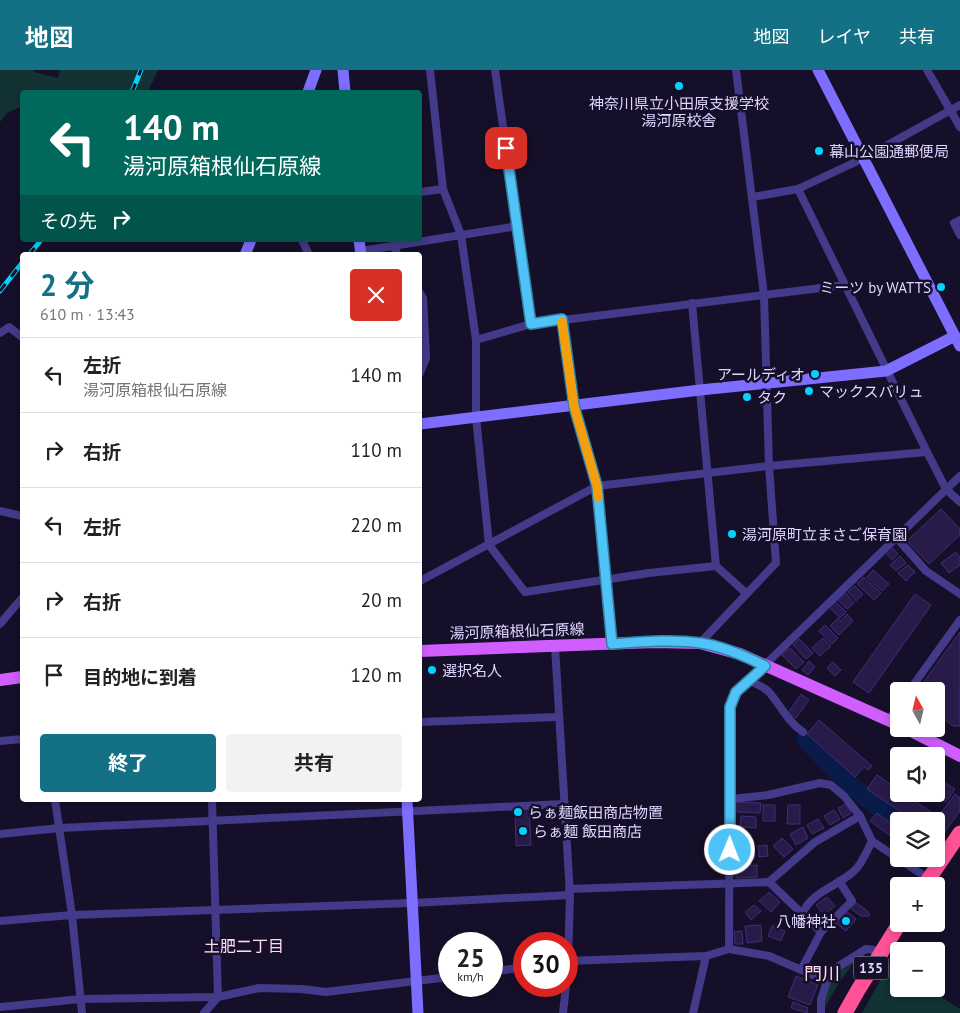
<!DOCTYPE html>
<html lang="ja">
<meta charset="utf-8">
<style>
body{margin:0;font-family:"PT Sans","Noto Sans JP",sans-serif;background:#f2f2f2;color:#222;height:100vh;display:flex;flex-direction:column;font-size:19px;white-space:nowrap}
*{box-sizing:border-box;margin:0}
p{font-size:16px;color:#767676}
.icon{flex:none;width:28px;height:28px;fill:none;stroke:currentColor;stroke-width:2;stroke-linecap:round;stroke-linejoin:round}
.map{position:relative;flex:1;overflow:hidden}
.side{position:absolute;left:20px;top:182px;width:402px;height:550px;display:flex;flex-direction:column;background:#fff;border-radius:5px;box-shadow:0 2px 8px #0003}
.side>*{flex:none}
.banner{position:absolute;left:20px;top:20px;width:402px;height:152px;border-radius:5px;box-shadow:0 2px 8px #0003;background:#00695c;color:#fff;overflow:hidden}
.needle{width:32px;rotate:352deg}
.tools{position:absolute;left:890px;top:612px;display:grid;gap:10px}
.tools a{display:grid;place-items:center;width:55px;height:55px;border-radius:5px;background:#fff;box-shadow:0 2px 8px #0003;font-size:25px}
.speed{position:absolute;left:438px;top:862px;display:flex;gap:10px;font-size:25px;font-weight:700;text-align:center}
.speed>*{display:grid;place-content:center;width:65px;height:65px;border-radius:50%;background:#fff;box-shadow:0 2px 8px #0003;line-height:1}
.speed small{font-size:12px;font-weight:400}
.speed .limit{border:8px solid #d22;background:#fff;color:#111}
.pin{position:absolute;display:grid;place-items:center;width:42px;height:42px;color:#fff;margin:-21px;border-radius:10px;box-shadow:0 2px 8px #0006}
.me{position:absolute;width:55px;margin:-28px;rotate:1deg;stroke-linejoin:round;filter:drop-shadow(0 0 4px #0008)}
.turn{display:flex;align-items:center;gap:18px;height:105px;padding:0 20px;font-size:22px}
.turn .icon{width:65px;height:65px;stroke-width:2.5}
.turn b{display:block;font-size:35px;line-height:42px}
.then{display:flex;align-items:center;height:48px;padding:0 20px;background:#0003;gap:10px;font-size:19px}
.round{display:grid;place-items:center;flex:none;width:52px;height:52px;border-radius:5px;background:#f2f2f2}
.summary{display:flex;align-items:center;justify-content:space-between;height:85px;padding:0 20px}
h1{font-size:30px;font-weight:700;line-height:38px;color:#147185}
.cta{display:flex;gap:10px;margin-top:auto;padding:10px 20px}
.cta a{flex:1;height:58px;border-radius:5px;background:#147185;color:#fff;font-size:20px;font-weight:700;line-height:58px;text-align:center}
.cta a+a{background:#f2f2f2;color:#222}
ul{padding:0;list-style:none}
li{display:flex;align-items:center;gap:15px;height:75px;padding:0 20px;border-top:1px solid #e0e0e0}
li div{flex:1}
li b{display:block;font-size:19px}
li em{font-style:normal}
header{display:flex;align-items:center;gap:30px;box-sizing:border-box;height:70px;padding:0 25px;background:#147185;color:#fff}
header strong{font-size:24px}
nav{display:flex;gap:28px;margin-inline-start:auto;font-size:18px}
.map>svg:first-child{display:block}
.green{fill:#123233}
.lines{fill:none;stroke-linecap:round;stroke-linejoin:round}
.river{stroke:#091b48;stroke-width:18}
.building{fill:#281b4a;stroke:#412d77}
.street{stroke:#433a89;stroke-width:8}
.secondary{stroke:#7d6eff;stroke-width:11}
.primary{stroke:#d05eff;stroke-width:12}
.highway{stroke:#ff5297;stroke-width:15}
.rail-casing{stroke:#03d2ff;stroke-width:5}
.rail{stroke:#160f29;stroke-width:3;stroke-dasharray:9;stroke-linecap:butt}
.route-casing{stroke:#337fa1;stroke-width:12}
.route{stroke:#4fc3f7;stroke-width:9}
.slow{stroke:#f59e0b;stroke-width:9}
.poi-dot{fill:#03d2ff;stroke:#160f29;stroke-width:2}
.labels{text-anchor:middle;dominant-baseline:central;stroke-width:5;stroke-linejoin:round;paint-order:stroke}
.shield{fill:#160f29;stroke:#a39bbf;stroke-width:1}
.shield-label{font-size:14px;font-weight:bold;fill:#dfd7ff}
.poi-label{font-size:15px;fill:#dfd7ff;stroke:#160f29;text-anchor:start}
.street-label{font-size:15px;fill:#dfd7ff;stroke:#160f29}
.neighbourhood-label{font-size:16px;fill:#ffd9ee;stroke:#160f29}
.quarter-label{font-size:18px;fill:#ffd9ee;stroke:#160f29}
</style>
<header>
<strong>地図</strong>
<nav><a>地図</a><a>レイヤ</a><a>共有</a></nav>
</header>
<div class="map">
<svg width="960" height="943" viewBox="0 0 960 943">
<rect width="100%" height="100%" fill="#160f29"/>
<g class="green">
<path d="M0,0H33L34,2L58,8L60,0H158L148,22H22V36L7,43L0,52Z"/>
<path d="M859,885L837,916L822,943C829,909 829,904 859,885Z"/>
<path d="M890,893L899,899V919H929L960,939V943H862Z"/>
</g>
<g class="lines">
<path class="river" d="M805,669C834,700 863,729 899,752"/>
</g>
<g class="building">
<path d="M941,439L960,459V465L929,494L907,471Z"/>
<path d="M893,478L898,484L892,490L887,484Z"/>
<path d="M956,482L960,487V495L949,503L941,493Z"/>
<path d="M900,486L906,493L896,501L890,495Z"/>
<path d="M908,495L915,502L906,511L898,503Z"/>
<path d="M873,500L889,514L882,521L867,507Z"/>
<path d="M864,507L881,523L874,530L857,514Z"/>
<path d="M855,516L863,524L856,531L848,522Z"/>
<path d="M846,523L854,533L847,539L838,530Z"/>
<path d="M915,524L931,535L869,623L853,612Z"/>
<path d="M835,531L846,542L840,548L829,537Z"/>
<path d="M847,544L853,551L839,565L830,556L838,548L841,551Z"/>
<path d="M825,555L838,568L832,574L819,561Z"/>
<path d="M960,562V656H953L936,644V621H917Z"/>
<path d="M823,568L831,576L820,586L812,578Z"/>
<path d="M799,569L813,583L806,589L793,575Z"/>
<path d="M790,578L804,592L796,599L782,585Z"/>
<path d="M809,591L815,597L808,605L802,600Z"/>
<path d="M833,592L841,600L835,606L827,598Z"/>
<path d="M801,624L809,630L796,648L788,643Z"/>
<path d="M819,650L872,696L868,700L864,697L855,707L807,664Z"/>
<path d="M877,705L899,720V724H904L931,742L924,751H914L867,719Z"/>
<path d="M936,707L955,719L946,732L933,724H936Z"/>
<path d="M955,724L960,728V741L938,771L936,769L935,751Z"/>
<path d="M737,732L761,733L760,743L737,742Z"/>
<path d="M846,734L851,743L843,748L838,738Z"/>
<rect x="763" y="735" width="12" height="16"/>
<path d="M788,735H800V754H787Z"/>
<path d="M529,738L531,775L516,776L515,746H521V739Z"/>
<path d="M834,740L840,749L830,755L824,746Z"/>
<path d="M877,743L898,759L892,767L870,751Z"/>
<path d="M741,746L756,747V758L740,757Z"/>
<path d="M818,749L824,758L812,764L807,755Z"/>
<path d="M803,757L808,768L796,775L790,764Z"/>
<path d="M782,768L793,779L784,787L773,776Z"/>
<path d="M754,774L755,789L735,791L733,776Z"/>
<path d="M767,775L768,786L759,787L758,776Z"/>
<path d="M757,795V807L736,808V796Z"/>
<path d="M769,822L780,832L771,842L759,831Z"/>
<path d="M827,827L835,836L824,845L816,835Z"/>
<path d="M856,833L865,839L870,845L869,846H861L851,839Z"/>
<path d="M754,835L761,841L751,850L745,842Z"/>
<path d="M846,841L856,849L846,861L836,853Z"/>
<path d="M761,855L762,871L747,873L745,856Z"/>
<path d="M772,856L785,861L781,871L768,866Z"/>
<path d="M742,861L743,874H735L734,862Z"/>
<path d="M796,906L818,915L810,935L788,927Z"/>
<path d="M793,932L808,938L807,943L791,938Z"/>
</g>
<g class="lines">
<g class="street">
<path d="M430,0L443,119L461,165L476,270V347L489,475L525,522L649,503L716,496L746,523"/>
<path d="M495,0L531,254L845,215"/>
<path d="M927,0L960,57"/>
<path d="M798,119L927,382L946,419L960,432"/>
<path d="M420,122L443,119"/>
<path d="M753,127L798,119L864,88L960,35"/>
<path d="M960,150L954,153L960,165"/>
<path d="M302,170L309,185"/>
<path d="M393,176L398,185"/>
<path d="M361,181L518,156"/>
<path d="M420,223L423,228L426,288L420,303"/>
<path d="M692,233L716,496"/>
<path d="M562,249L574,336L597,416L612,574"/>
<path d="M0,263L9,257L22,267"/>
<path d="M476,270L531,254"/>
<path d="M0,441L22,446"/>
<path d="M896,467L926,501L960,524"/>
<path d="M420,511L597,416L769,396L927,382"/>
<path d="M0,554L22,528"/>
<path d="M700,573L776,493L769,396L764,225L736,0"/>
<path d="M555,576L570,825L568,891L566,910"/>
<path d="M748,610C754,613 764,617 769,622C781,636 787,651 803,662"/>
<path d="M909,621L960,550"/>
<path d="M889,649L899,635"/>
<path d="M420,652L559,647"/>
<path d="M0,671L22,669"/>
<path d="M731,729L768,725L820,713L831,715L844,726L860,746L872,771L929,809"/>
<path d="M55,730L72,845L82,943"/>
<path d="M0,764L60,758L564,734"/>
<path d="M769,812L815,772L860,746"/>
<path d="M569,819L769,812L821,862"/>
<path d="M803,843C811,822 838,816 854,801C862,794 867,781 872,771"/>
<path d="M0,851L72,845L412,833L570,825"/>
<path d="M729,879L730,637L737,622L960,406"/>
<path d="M566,891L706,886"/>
<path d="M801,900L821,862L852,831L839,811"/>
<path d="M491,902L524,897"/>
<path d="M0,937L81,929L218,927L259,918L302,919L326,922L449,907"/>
<path d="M204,943L218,927L212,730"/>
<path d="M563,943L566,916"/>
<path d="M693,943L706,886L729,879L769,886L827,911"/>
<path d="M821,943V930L827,911L839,896L866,879L881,881"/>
</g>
<g class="secondary">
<path d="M343,0L345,22"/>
<path d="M818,0L960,276"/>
<path d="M308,22L316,0"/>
<path d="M359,170L361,185"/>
<path d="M245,185L251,170"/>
<path d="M420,354L700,320L886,301L955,266"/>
<path d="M407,730L418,943"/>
</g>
<g class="primary">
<path d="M420,581L654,572L700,573L740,584L899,655"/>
<path d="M0,610L22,607"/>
<path d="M907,659L960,686"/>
</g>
<g class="highway">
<path d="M924,816L960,763"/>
<path d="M845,943L858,920L899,854"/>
</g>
<g class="rail-casing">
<g id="rail">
<path d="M132,22L141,0"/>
<path d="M29,185L41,170"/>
<path d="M0,221L22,193"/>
</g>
</g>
<use href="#rail" class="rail"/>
</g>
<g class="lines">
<g class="route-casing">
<path id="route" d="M506,78L531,254L562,249L574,336L597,416L612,574C640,572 671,569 700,573C723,576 745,586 765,596L736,622L730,637V780"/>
</g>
<use href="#route" class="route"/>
<path class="slow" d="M562,252L574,336L597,416L598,427"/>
</g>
<g class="poi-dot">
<circle cx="679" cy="16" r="5"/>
<circle cx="819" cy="81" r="5"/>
<circle cx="941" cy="217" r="5"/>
<circle cx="815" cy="304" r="5"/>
<circle cx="809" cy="321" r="5"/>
<circle cx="747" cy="327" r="5"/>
<circle cx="732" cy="464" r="5"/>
<circle cx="432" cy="600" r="5"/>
<circle cx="518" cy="742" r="5"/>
<circle cx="523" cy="761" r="5"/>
<circle cx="846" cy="851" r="5"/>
</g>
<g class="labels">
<rect class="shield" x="853.5" y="886.5" width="35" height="23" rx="4"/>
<g class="shield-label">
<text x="871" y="898">135</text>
</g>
<g class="poi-label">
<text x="679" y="33" text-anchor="middle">神奈川県立小田原支援学校<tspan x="679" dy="17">湯河原校舎</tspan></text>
<text x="829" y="81">幕山公園通郵便局</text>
<text x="931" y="217" text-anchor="end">ミーツ by WATTS</text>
<text x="805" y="304" text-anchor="end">アールディオ</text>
<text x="819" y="321">マックスバリュ</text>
<text x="757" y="327">タク</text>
<text x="742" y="464">湯河原町立まさご保育園</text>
<text x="442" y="600">選択名人</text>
<text x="528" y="742">らぁ麺飯田商店物置</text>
<text x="533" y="761">らぁ麺 飯田商店</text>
<text x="836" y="851" text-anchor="end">八幡神社</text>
</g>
<g class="street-label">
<text transform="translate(517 561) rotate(-2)">湯河原箱根仙石原線</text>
</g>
<g class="neighbourhood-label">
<text x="244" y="876">土肥二丁目</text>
</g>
<g class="quarter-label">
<text x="822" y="903">門川</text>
</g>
</g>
</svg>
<div class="tools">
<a><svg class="needle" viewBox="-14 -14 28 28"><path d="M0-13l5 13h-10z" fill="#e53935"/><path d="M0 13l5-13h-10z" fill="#767676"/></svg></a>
<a><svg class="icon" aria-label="sound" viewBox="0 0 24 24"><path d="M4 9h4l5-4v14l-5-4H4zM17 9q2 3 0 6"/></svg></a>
<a><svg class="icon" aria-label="layers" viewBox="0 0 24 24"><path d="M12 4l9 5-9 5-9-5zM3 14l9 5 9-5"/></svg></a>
<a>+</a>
<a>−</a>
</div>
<div class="speed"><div>25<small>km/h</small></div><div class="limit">30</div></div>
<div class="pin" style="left:506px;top:78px;background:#d93025"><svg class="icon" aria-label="arrive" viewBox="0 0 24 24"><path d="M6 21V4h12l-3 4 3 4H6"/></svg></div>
<svg class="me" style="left:730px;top:780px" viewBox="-20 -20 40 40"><circle r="17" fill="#4fc3f7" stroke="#fff" stroke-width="3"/><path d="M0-11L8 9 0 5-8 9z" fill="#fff"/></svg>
<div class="banner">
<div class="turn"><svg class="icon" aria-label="left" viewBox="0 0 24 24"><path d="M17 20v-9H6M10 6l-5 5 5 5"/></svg><div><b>140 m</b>湯河原箱根仙石原線</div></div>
<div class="then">その先<svg class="icon" aria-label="right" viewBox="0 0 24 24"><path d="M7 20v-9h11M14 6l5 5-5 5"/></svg></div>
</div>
<section class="side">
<div class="summary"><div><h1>2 分</h1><p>610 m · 13:43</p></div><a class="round" style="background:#d93025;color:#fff"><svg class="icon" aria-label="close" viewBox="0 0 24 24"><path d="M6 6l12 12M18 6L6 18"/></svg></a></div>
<ul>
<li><svg class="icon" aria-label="left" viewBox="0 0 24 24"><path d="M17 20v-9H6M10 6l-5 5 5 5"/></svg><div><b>左折</b><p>湯河原箱根仙石原線</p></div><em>140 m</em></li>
<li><svg class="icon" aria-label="right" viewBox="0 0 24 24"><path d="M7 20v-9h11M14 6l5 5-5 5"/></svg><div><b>右折</b></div><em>110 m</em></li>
<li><svg class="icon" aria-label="left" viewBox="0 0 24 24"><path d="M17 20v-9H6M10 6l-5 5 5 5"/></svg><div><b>左折</b></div><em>220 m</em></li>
<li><svg class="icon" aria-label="right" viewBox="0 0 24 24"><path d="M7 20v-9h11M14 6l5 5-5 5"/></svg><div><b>右折</b></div><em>20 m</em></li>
<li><svg class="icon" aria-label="arrive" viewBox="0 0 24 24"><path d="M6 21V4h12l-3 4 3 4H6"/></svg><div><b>目的地に到着</b></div><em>120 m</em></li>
</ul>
<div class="cta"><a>終了</a><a>共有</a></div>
</section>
</div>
